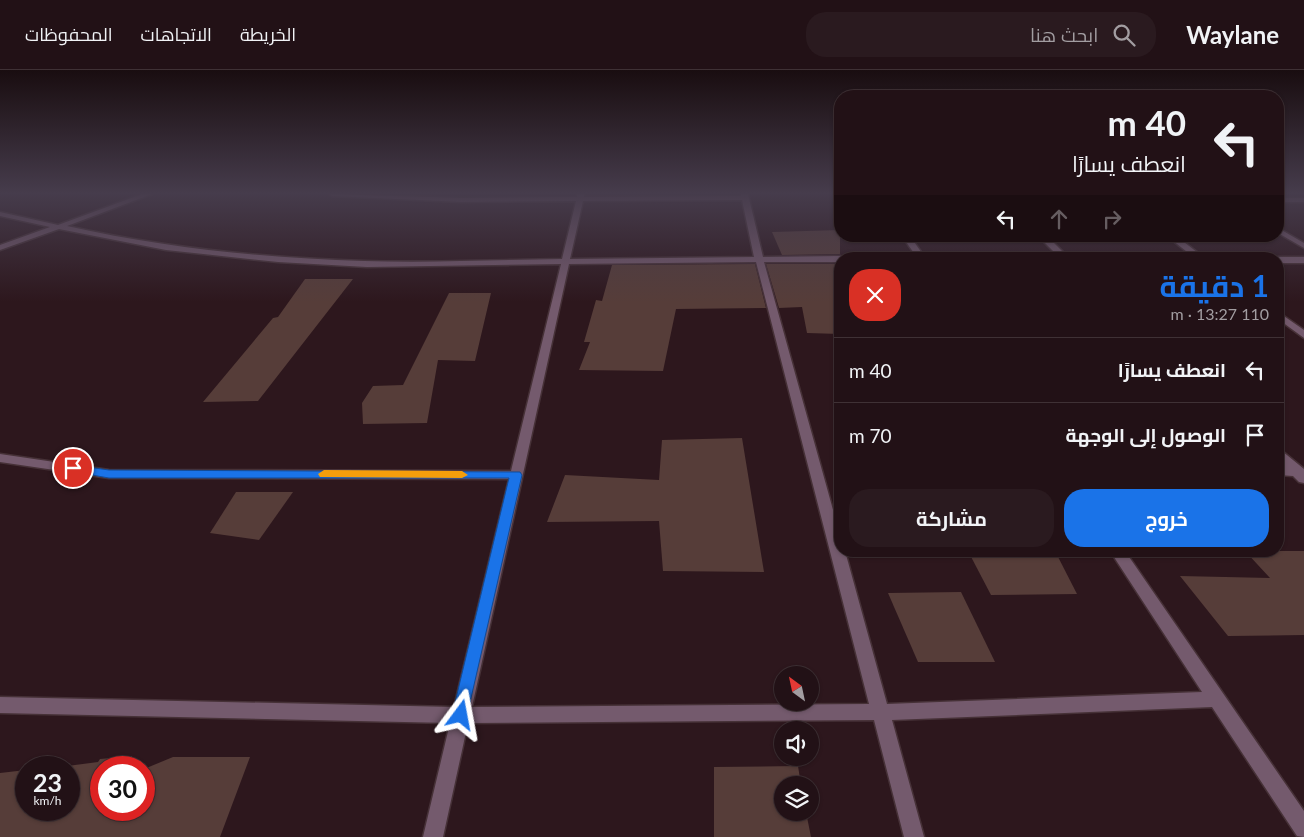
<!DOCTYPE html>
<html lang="ar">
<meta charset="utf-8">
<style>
body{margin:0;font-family:Lato,Cairo,sans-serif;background:#2a1a1f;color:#f1f3f6;direction:rtl;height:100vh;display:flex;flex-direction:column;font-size:19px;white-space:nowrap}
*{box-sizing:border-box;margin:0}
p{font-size:16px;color:#a29da1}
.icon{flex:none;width:28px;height:28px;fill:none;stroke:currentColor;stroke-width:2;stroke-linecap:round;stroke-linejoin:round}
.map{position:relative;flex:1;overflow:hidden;direction:ltr}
.panel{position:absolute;left:834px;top:182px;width:450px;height:305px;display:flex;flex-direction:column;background:#221116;border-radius:20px;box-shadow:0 1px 4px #0004,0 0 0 1px #3f3135;direction:rtl}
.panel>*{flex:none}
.top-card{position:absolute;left:834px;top:20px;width:450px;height:152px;border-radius:20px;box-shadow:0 1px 4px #0004,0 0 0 1px #3f3135;direction:rtl;background:#221116;color:#f1f3f6;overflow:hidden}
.needle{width:32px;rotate:327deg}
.fabs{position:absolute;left:774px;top:596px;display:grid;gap:10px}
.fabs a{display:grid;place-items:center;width:45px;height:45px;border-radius:50%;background:#221116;box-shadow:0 1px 4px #0004,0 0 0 1px #3f3135;font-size:25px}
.speed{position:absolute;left:15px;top:686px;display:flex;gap:10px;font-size:25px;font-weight:700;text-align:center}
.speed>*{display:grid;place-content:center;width:65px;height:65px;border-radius:50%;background:#221116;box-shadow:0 1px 4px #0004,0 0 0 1px #3f3135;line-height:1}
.speed small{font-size:12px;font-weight:400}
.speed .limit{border:8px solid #d22;background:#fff;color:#111}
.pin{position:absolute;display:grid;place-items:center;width:42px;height:42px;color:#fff;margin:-21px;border:2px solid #fff;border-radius:50%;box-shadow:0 1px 5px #0007}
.me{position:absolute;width:55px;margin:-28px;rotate:13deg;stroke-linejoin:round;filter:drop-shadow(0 0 4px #0008)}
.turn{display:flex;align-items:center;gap:18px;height:105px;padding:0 15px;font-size:22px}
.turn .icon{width:65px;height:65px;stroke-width:2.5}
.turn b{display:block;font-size:35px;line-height:42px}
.lanes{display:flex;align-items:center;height:48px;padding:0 15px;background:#0003;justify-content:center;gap:25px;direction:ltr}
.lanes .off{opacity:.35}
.round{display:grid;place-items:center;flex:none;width:52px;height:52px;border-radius:20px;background:#2a1a1f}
.headline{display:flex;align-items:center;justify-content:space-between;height:85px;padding:0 15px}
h1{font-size:30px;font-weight:700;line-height:38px;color:#1a73e8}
.cta{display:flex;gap:10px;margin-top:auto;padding:10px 15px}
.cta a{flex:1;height:58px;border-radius:20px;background:#1a73e8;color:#fff;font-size:20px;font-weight:700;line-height:58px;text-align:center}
.cta a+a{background:#2a1a1f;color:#f1f3f6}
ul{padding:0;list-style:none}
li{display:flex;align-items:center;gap:15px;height:65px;padding:0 15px;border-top:1px solid #3f3135}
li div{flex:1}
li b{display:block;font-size:19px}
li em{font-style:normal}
header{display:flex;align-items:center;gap:30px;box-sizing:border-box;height:70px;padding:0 25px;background:#221116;border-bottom:1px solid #3f3135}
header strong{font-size:24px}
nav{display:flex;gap:28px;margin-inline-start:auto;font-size:18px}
.search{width:350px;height:45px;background:#2a1a1f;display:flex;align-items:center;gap:12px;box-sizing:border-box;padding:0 18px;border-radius:20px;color:#a29da1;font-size:19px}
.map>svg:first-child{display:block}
.building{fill:#563d39}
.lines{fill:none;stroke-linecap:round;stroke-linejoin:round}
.street-casing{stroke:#463137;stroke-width:3}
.street{fill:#745a6d;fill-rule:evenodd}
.route{fill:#1a73e8;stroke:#114b97}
.slow{fill:#f59e0b}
</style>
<header>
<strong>Waylane</strong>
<div class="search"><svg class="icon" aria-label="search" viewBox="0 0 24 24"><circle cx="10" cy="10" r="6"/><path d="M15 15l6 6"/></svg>ابحث هنا</div>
<nav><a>الخريطة</a><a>الاتجاهات</a><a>المحفوظات</a></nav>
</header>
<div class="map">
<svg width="1304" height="767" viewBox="0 0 1304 767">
<rect width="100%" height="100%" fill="#2d171d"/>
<g class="building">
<path d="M840,160V184L782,185L772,162Z"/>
<path d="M755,194L766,238L676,239L663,301L579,300L590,272H584L596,230L602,231L612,195Z"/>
<path d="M766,194H840V264L807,263L802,237L779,238Z"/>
<path d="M305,209H353L258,331L203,332L273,248L278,247Z"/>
<path d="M449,223H491L475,291L438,290L427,353L363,354L362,333L373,316L403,315Z"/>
<path d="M742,368L764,502L663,501L659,451L547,452L565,405L659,410L662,370Z"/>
<path d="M236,422H293L259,470L210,463Z"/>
<path d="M968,481H1055L1077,524L991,525Z"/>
<path d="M1245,481H1304V565L1228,566L1180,506L1270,508Z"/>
<path d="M961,522L995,592H918L888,523Z"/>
<path d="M132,686L131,698H101V740H144V699L173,687H250L220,767H0V703L26,700V740H69V698H52L98,692L100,689Z"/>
<path d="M798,696L801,715H782V742H806L811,767H714V697Z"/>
</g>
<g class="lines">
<g class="street-casing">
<g id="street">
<path d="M142,124H152L67,156C165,178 264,188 364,191C430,193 496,190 562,189L576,131L462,132L332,126L329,124L462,128L577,127V124H584V127L741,126V124H748L763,187L840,186L844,189H840V192H764L840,465V481H845L887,634L1202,622L1110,481H1125L1304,741V767L1297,766L1212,637L892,650L924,767H904L874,650L468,653L443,767H423L450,653L0,643V627L454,637L509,409L109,408L0,392V384L109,400L511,401L561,194L367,197L278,192L166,180L59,159L0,180V175L50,157L0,146V142L58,155ZM742,130L754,187L570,189L583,131ZM756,192L869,634L472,637L569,194Z"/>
<rect x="1278" y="128" width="26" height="4"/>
<path d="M1278,158L1304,173V178L1278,163Z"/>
<path d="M902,166H910L926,189H918Z"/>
<path d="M1038,166H1047L1070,189H1061Z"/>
<path d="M1167,166H1176L1206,189H1196Z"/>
<path d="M1278,187H1304V193H1278V189H1275Z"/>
<path d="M1278,242L1304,260V268L1278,249Z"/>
<path d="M1278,380L1282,381L1304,399V413L1299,412L1293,406L1278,405V397H1284L1278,391Z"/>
</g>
</g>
<use href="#street" class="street"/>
</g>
<linearGradient id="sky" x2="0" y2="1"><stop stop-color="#190d10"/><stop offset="0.53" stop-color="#463c4c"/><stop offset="1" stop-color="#463c4c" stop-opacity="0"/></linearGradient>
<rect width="1304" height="232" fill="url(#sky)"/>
<path class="route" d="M73,395L109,400L520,402L522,405L466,650L461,652L455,650L452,645L509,408H109L69,401L67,398Z"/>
<path class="slow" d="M324,400L462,401L468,405L462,408L320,407L318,404Z"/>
</svg>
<div class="fabs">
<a><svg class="needle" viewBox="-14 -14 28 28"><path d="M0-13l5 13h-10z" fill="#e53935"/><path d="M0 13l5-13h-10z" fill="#a29da1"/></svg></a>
<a><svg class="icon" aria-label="sound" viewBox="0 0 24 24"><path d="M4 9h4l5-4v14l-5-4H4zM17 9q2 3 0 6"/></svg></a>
<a><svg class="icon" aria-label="layers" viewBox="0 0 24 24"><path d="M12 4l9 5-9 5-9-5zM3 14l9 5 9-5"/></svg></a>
</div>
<div class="speed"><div>23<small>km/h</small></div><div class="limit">30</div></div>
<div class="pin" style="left:73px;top:398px;background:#d93025"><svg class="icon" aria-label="arrive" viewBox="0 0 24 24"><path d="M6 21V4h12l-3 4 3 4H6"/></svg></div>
<svg class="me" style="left:461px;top:645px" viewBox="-20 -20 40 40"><path d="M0-17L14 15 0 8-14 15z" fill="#1a73e8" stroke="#fff" stroke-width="4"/></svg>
<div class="top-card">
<div class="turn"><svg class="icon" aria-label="left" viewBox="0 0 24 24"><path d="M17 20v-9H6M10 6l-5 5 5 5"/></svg><div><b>40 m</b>انعطف يسارًا</div></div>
<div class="lanes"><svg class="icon" aria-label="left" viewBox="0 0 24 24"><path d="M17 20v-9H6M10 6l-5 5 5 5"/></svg><svg class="icon off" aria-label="ahead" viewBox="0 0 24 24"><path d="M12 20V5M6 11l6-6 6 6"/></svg><svg class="icon off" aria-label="right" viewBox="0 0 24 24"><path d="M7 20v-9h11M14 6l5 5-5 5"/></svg></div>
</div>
<section class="panel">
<div class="headline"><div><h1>1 دقيقة</h1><p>110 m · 13:27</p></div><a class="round" style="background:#d93025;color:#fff"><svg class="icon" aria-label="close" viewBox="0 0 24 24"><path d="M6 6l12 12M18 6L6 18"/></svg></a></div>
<ul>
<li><svg class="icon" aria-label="left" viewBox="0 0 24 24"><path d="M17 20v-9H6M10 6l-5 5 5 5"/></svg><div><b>انعطف يسارًا</b></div><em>40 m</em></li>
<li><svg class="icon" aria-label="arrive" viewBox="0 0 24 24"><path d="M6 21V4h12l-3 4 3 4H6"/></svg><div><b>الوصول إلى الوجهة</b></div><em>70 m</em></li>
</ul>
<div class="cta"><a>خروج</a><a>مشاركة</a></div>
</section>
</div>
